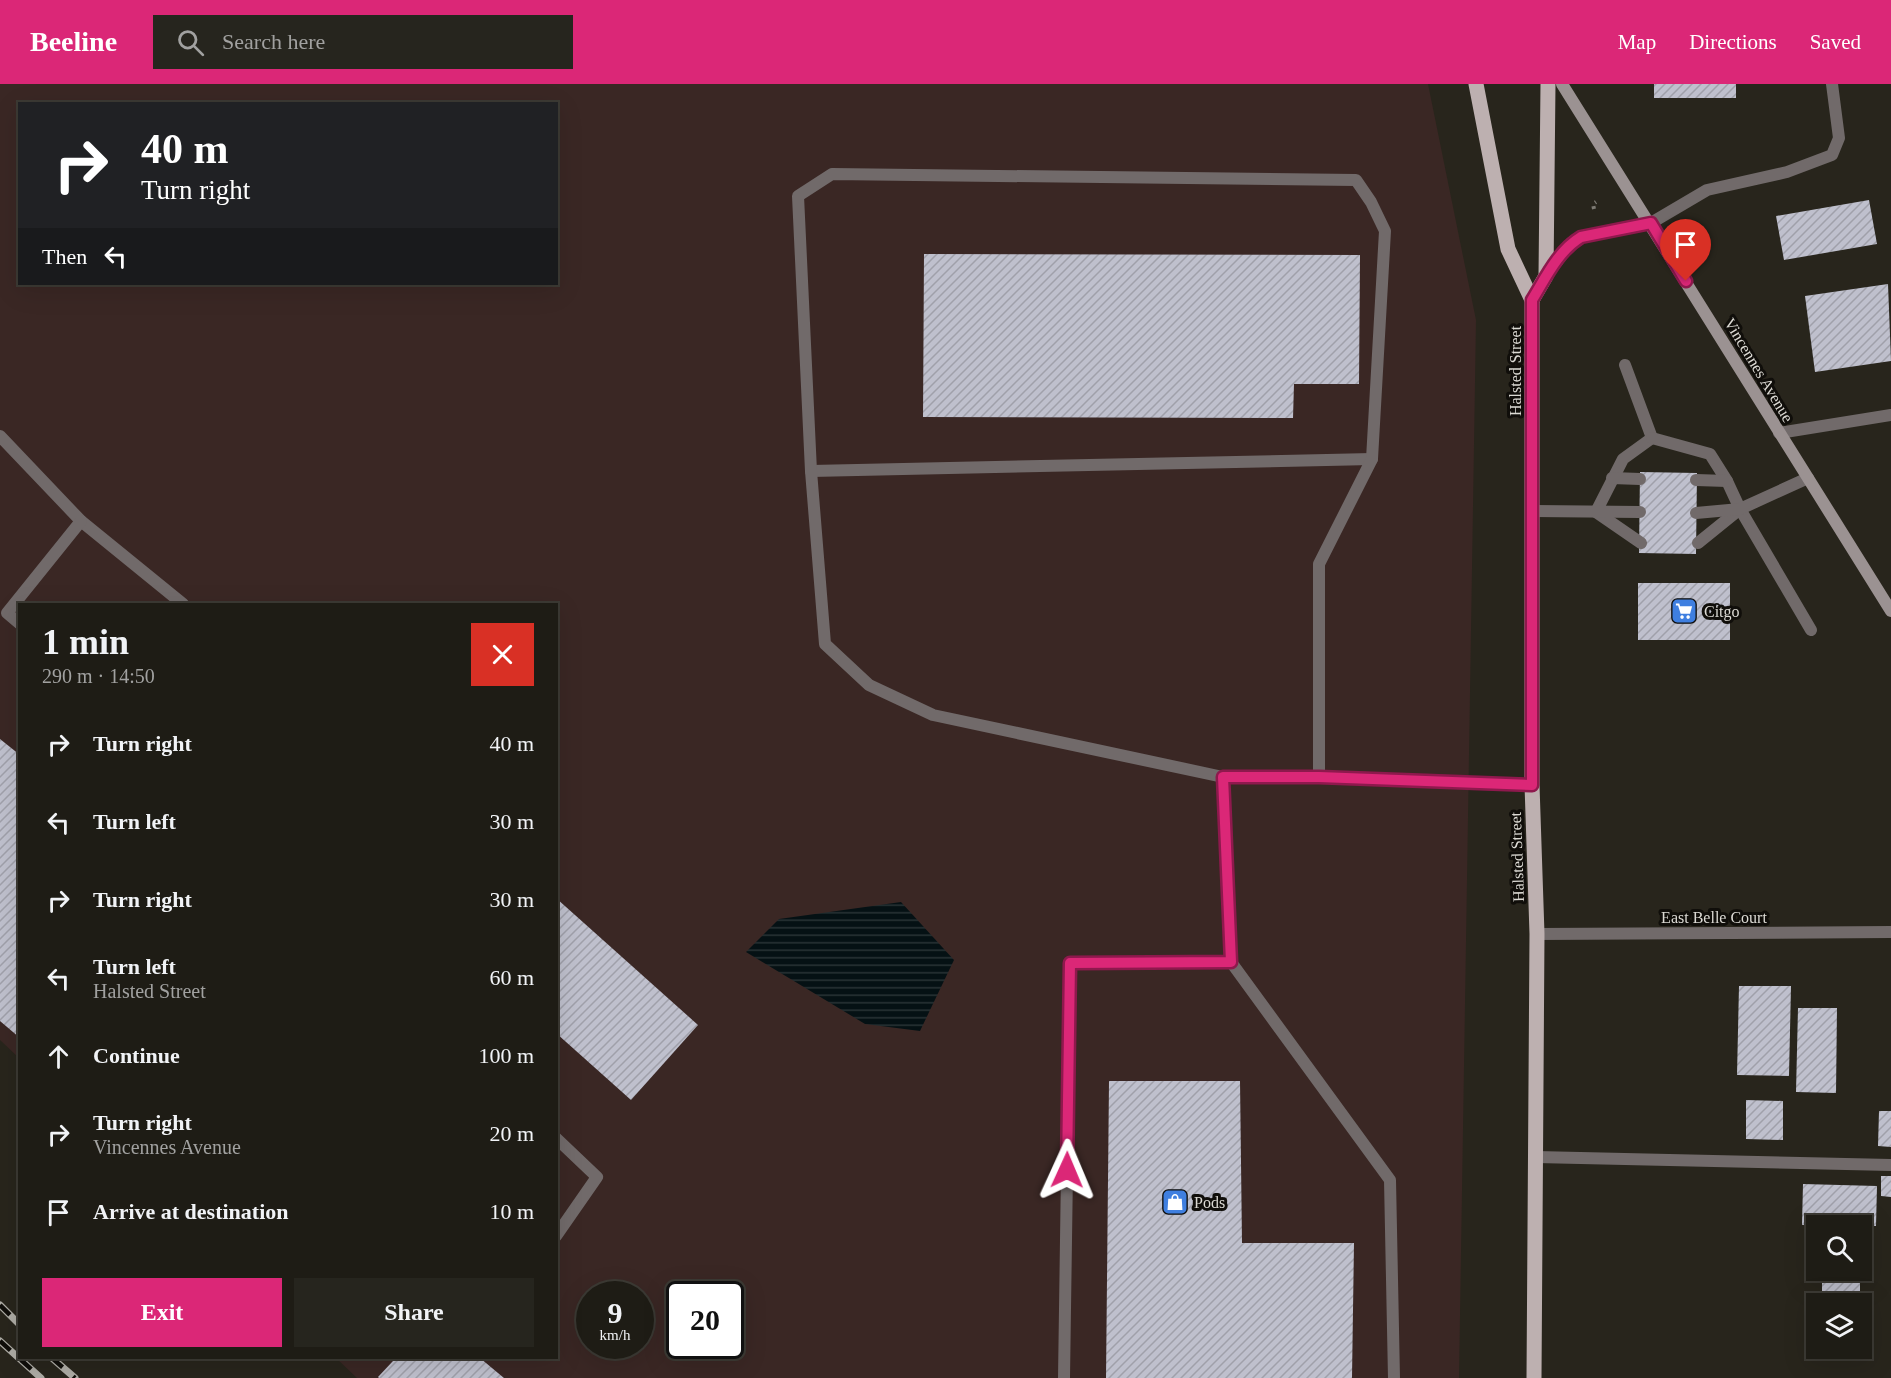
<!DOCTYPE html>
<meta charset="utf-8">
<style>
body{margin:0;font-family:Georgia,serif;background:#26251e;color:#f1f3f6;height:100vh;display:flex;flex-direction:column;font-size:22px;white-space:nowrap}
*{box-sizing:border-box;margin:0}
p{font-size:20px;color:#a1a1a0}
.icon{flex:none;width:33px;height:33px;fill:none;stroke:currentColor;stroke-width:2;stroke-linecap:round;stroke-linejoin:round}
.map{position:relative;flex:1;overflow:hidden}
.sheet{position:absolute;left:18px;top:519px;width:540px;height:756px;display:flex;flex-direction:column;background:#1e1c15;border-radius:0px;box-shadow:0 6px 24px #0002,0 0 0 2px #3c3a34}
.sheet>*{flex:none}
.banner{position:absolute;left:18px;top:18px;width:540px;height:183px;border-radius:0px;box-shadow:0 6px 24px #0002,0 0 0 2px #3c3a34;background:#202124;color:#fff;overflow:hidden}
.buttons{position:absolute;left:1806px;top:1131px;display:grid;gap:12px}
.buttons a{display:grid;place-items:center;width:66px;height:66px;border-radius:0px;background:#1e1c15;box-shadow:0 6px 24px #0002,0 0 0 2px #3c3a34;font-size:30px}
.speed{position:absolute;left:576px;top:1197px;display:flex;gap:12px;font-size:30px;font-weight:700;text-align:center}
.speed>*{display:grid;place-content:center;width:78px;height:78px;border-radius:50%;background:#1e1c15;box-shadow:0 6px 24px #0002,0 0 0 2px #3c3a34;line-height:1}
.speed small{font-size:15px;font-weight:400}
.speed .limit{border:3px solid #111;border-radius:9px;background:#fff;color:#111}
.pin{position:absolute;display:grid;place-items:center;width:51px;height:51px;color:#fff;margin:-62px -26px;border-radius:50% 50% 50% 0;rotate:-45deg;box-shadow:0 0 6px #0007}
.pin .icon{rotate:45deg}
.me{position:absolute;width:66px;margin:-33px;rotate:1deg;stroke-linejoin:round;filter:drop-shadow(0 0 4px #0008)}
.turn{display:flex;align-items:center;gap:21px;height:126px;padding:0 24px;font-size:27px}
.turn .icon{width:78px;height:78px;stroke-width:2.5}
.turn b{display:block;font-size:42px;line-height:51px}
.then{display:flex;align-items:center;height:57px;padding:0 24px;background:#0003;gap:12px;font-size:22px}
.round{display:grid;place-items:center;flex:none;width:63px;height:63px;border-radius:0px;background:#26251e}
.head{display:flex;align-items:center;justify-content:space-between;height:102px;padding:0 24px}
h1{font-size:36px;font-weight:700;line-height:45px}
.cta{display:flex;gap:12px;margin-top:auto;padding:12px 24px}
.cta a{flex:1;height:69px;border-radius:0px;background:#db2777;color:#fff;font-size:24px;font-weight:700;line-height:69px;text-align:center}
.cta a+a{background:#26251e;color:#f1f3f6}
ul{padding:0;list-style:none}
li{display:flex;align-items:center;gap:18px;height:78px;padding:0 24px}
li div{flex:1}
li b{display:block;font-size:22px}
li em{font-style:normal}
header{display:flex;align-items:center;gap:36px;box-sizing:border-box;height:84px;padding:0 30px;background:#db2777;color:#fff}
header strong{font-size:28px}
nav{display:flex;gap:33px;margin-inline-start:auto;font-size:21px}
.search{width:420px;height:54px;background:#26251e;display:flex;align-items:center;gap:15px;box-sizing:border-box;padding:0 21px;border-radius:0px;color:#a1a1a0;font-size:22px}
.map>svg:first-child{display:block}
.industrial{fill:#3a2724;fill-rule:evenodd}
.water{fill:url(#water-rules)}
.building{fill:url(#building-hatch)}
.lines{fill:none;stroke-linecap:round;stroke-linejoin:round}
.path{stroke:#7d7a73;stroke-width:4;stroke-dasharray:3 4.5;stroke-linecap:butt}
.lane{stroke:#716a6a;stroke-width:12}
.street{stroke:#716a6a;stroke-width:12}
.secondary{stroke:#9b9292;stroke-width:12}
.primary{stroke:#bdb0b0;stroke-width:15}
.rail-casing{stroke:#aeaca5;stroke-width:7}
.rail{stroke:#100e0a;stroke-width:4.5;stroke-dasharray:14;stroke-linecap:butt}
.route-casing{stroke:#8e194d;stroke-width:15}
.route{stroke:#db2777;stroke-width:10}
.labels{text-anchor:middle;dominant-baseline:central;stroke-width:6;stroke-linejoin:round;paint-order:stroke}
.street-label{font-size:16px;fill:#dcdad4;stroke:#100e0a}
.poi-label{font-size:16px;fill:#dcdad4;stroke:#100e0a;text-anchor:start}
</style>
<header>
<strong>Beeline</strong>
<div class="search"><svg class="icon" aria-label="search" viewBox="0 0 24 24"><circle cx="10" cy="10" r="6"/><path d="M15 15l6 6"/></svg>Search here</div>
<nav><a>Map</a><a>Directions</a><a>Saved</a></nav>
</header>
<div class="map">
<svg width="1891" height="1294" viewBox="0 0 1891 1294">
<defs>
<pattern id="water-rules" width="6" height="5" patternUnits="userSpaceOnUse" patternTransform="scale(1.5)"><rect width="6" height="5" fill="#051114"/><path d="M0 2.5h6" fill="none" stroke="#293335"/></pattern>
<pattern id="building-hatch" width="6" height="6" patternUnits="userSpaceOnUse" patternTransform="scale(1.5)"><rect width="6" height="6" fill="#bfc0cd"/><path d="M-1 1l2-2M0 6l6-6M5 7l2-2" fill="none" stroke="#a0a0aa"/></pattern>
</defs>
<rect width="100%" height="100%" fill="#28251c"/>
<path class="industrial" d="M0,0H1428L1476,236L1459,1294H357L336,1274H556V520H20L19,974L0,956ZM20,20H556V200H20ZM590,1210H640V1262H590ZM680,1210H730V1262H680Z"/>
<path class="water" d="M901,818L954,876L920,947L865,940L746,868L779,835Z"/>
<g class="building">
<rect x="1654" y="0" width="82" height="14"/>
<path d="M1869,116L1877,160L1784,176L1776,132Z"/>
<path d="M924,170L1360,171L1359,300H1294L1293,334L923,333Z"/>
<path d="M1888,200L1891,277L1815,288L1805,212Z"/>
<path d="M1640,388L1697,389L1696,470L1639,469Z"/>
<rect x="1638" y="499" width="92" height="57"/>
<path d="M0,655L20,671V954L0,937Z"/>
<path d="M556,814L698,941L631,1016L556,949Z"/>
<path d="M1739,902H1791L1789,992L1737,991Z"/>
<path d="M1798,924H1837L1836,1009L1796,1008Z"/>
<path d="M1109,997H1240L1242,1159H1354L1352,1294H1106Z"/>
<path d="M1746,1016L1783,1017V1056L1746,1055Z"/>
<path d="M1879,1027H1891V1063L1878,1062Z"/>
<path d="M1881,1092H1891V1113L1881,1112Z"/>
<path d="M1803,1100L1877,1102L1876,1142L1802,1141Z"/>
<rect x="1822" y="1186" width="38" height="34"/>
<path d="M389,1274H480L504,1294H379L378,1293L393,1277Z"/>
</g>
<g class="lines">
<path class="path" d="M1594,125L1593,120L1596,118"/>
<g class="lane">
<path d="M1651,139L1707,106L1787,88L1832,71L1839,54L1832,0"/>
<path d="M1625,281L1652,354L1623,375L1596,428L1641,459"/>
<path d="M0,352L81,437L183,520"/>
<path d="M1652,354L1710,370L1727,397L1740,425L1698,459"/>
<path d="M811,387L1372,375"/>
<path d="M1612,394L1640,395"/>
<path d="M1696,396L1727,397"/>
<path d="M1740,425L1811,546"/>
<path d="M1534,427L1640,428"/>
<path d="M1696,429L1740,425L1808,394"/>
<path d="M20,540L7,529L81,437"/>
<path d="M1223,693L1231,878L1390,1096L1394,1294"/>
<path d="M1319,693V480L1372,375L1385,147L1371,118L1356,96L832,90L798,112L811,387L825,560L869,601L933,631L1223,693H1319L1532,701"/>
<path d="M556,1054L597,1093L556,1152"/>
<path d="M1536,1073L1891,1081"/>
<path d="M1064,1294L1070,879L1231,878"/>
</g>
<g class="street">
<path d="M1779,349L1891,331"/>
<path d="M1537,850L1891,848"/>
</g>
<g class="secondary">
<path d="M1562,0L1891,527"/>
<path d="M1546,192L1571,159L1581,153L1651,139"/>
</g>
<g class="primary">
<path d="M1476,0L1508,165L1532,216V701L1537,850L1534,1294"/>
<path d="M1532,216L1546,192L1548,0"/>
</g>
<g class="rail-casing">
<g id="rail">
<path d="M0,1221L20,1241"/>
<path d="M0,1257L41,1294"/>
<path d="M52,1274L75,1294"/>
</g>
</g>
<use href="#rail" class="rail"/>
</g>
<g class="lines">
<g class="route-casing">
<path id="route" d="M1067,1086L1070,879L1231,878L1223,693H1319L1532,701V216C1546,193 1558,167 1581,153L1651,139L1686,197"/>
</g>
<use href="#route" class="route"/>
</g>
<defs>
<g id="supermarket-square" transform="scale(1.35)"><rect x="-9" y="-9" width="18" height="18" rx="4" fill="#3f7fe0" stroke="#100e0a"/><path d="M-6-5.5h2.5l.6 2H6L4.5 2H-2.5L-4.4-4H-6ZM-1.5 3.2a1.3 1.3 0 1 0 .1 0ZM3 3.2a1.3 1.3 0 1 0 .1 0Z" fill="#fff"/></g>
<g id="shop-square" transform="scale(1.35)"><rect x="-9" y="-9" width="18" height="18" rx="4" fill="#3f7fe0" stroke="#100e0a"/><path d="M-5-2.5h2.3a2.7 3.5 0 0 1 5.4 0H5L5.5 6h-11ZM-1.5-2.5h3a1.5 2.3 0 0 0-3 0Z" fill="#fff"/></g>
</defs>
<g fill-rule="evenodd">
<use href="#supermarket-square" x="1684" y="527"/>
<use href="#shop-square" x="1175" y="1118"/>
</g>
<g class="labels">
<g class="street-label">
<text transform="translate(1759 286) rotate(59)">Vincennes Avenue</text>
<text transform="translate(1515 287) rotate(-90)">Halsted Street</text>
<text transform="translate(1517 773) rotate(-92)">Halsted Street</text>
<text x="1714" y="833">East Belle Court</text>
</g>
<g class="poi-label">
<text x="1704" y="527">Citgo</text>
<text x="1194" y="1118">Pods</text>
</g>
</g>
</svg>
<div class="buttons">
<a><svg class="icon" aria-label="search" viewBox="0 0 24 24"><circle cx="10" cy="10" r="6"/><path d="M15 15l6 6"/></svg></a>
<a><svg class="icon" aria-label="layers" viewBox="0 0 24 24"><path d="M12 4l9 5-9 5-9-5zM3 14l9 5 9-5"/></svg></a>
</div>
<div class="speed"><div>9<small>km/h</small></div><div class="limit">20</div></div>
<div class="pin" style="left:1686px;top:197px;background:#d93025"><svg class="icon" aria-label="arrive" viewBox="0 0 24 24"><path d="M6 21V4h12l-3 4 3 4H6"/></svg></div>
<svg class="me" style="left:1067px;top:1086px" viewBox="-20 -20 40 40"><path d="M0-17L14 15 0 8-14 15z" fill="#db2777" stroke="#fff" stroke-width="4"/></svg>
<div class="banner">
<div class="turn"><svg class="icon" aria-label="right" viewBox="0 0 24 24"><path d="M7 20v-9h11M14 6l5 5-5 5"/></svg><div><b>40 m</b>Turn right</div></div>
<div class="then">Then<svg class="icon" aria-label="left" viewBox="0 0 24 24"><path d="M17 20v-9H6M10 6l-5 5 5 5"/></svg></div>
</div>
<section class="sheet">
<div class="head"><div><h1>1 min</h1><p>290 m · 14:50</p></div><a class="round" style="background:#d93025;color:#fff"><svg class="icon" aria-label="close" viewBox="0 0 24 24"><path d="M6 6l12 12M18 6L6 18"/></svg></a></div>
<ul>
<li><svg class="icon" aria-label="right" viewBox="0 0 24 24"><path d="M7 20v-9h11M14 6l5 5-5 5"/></svg><div><b>Turn right</b></div><em>40 m</em></li>
<li><svg class="icon" aria-label="left" viewBox="0 0 24 24"><path d="M17 20v-9H6M10 6l-5 5 5 5"/></svg><div><b>Turn left</b></div><em>30 m</em></li>
<li><svg class="icon" aria-label="right" viewBox="0 0 24 24"><path d="M7 20v-9h11M14 6l5 5-5 5"/></svg><div><b>Turn right</b></div><em>30 m</em></li>
<li><svg class="icon" aria-label="left" viewBox="0 0 24 24"><path d="M17 20v-9H6M10 6l-5 5 5 5"/></svg><div><b>Turn left</b><p>Halsted Street</p></div><em>60 m</em></li>
<li><svg class="icon" aria-label="ahead" viewBox="0 0 24 24"><path d="M12 20V5M6 11l6-6 6 6"/></svg><div><b>Continue</b></div><em>100 m</em></li>
<li><svg class="icon" aria-label="right" viewBox="0 0 24 24"><path d="M7 20v-9h11M14 6l5 5-5 5"/></svg><div><b>Turn right</b><p>Vincennes Avenue</p></div><em>20 m</em></li>
<li><svg class="icon" aria-label="arrive" viewBox="0 0 24 24"><path d="M6 21V4h12l-3 4 3 4H6"/></svg><div><b>Arrive at destination</b></div><em>10 m</em></li>
</ul>
<div class="cta"><a>Exit</a><a>Share</a></div>
</section>
</div>
